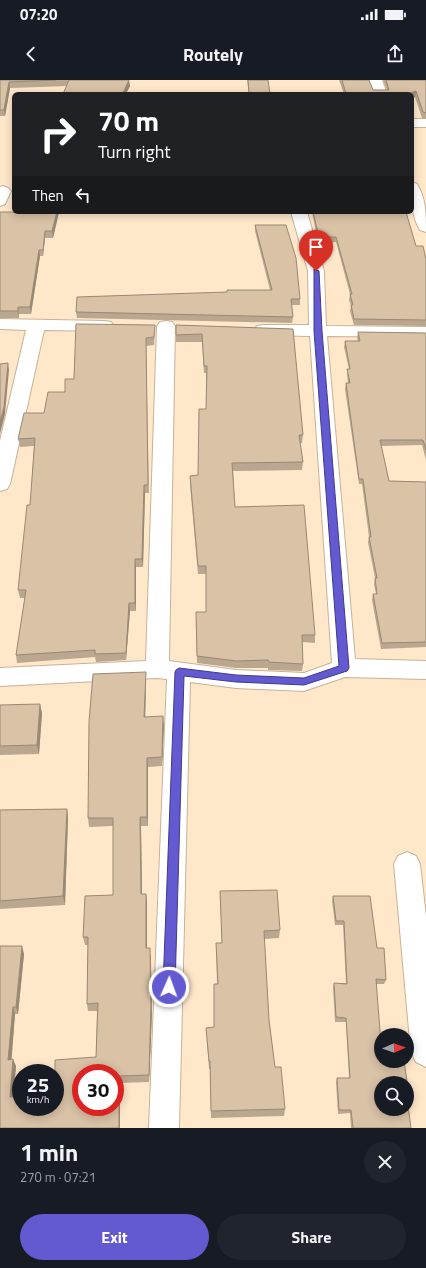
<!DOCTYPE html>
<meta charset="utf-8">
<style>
body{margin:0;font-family:"Titillium Web",sans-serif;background:#20242c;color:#f1f3f6;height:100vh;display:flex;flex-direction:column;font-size:15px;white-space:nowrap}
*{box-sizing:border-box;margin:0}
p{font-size:13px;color:#9ea1a6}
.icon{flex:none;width:22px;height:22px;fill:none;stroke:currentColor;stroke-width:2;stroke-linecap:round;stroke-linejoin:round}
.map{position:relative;height:1048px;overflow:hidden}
.panel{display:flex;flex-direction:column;background:#171b24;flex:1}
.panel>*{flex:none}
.banner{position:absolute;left:12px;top:12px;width:402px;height:122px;border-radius:6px;box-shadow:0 2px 10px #0003;background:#202124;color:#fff;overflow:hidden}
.needle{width:26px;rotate:88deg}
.buttons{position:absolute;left:374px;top:948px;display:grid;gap:8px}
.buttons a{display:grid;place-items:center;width:40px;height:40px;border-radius:50%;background:#171b24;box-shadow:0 2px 10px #0003;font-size:20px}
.speed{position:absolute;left:12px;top:984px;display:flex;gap:8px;font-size:20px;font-weight:700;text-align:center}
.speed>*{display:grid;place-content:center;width:52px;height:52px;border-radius:50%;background:#171b24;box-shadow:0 2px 10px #0003;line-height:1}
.speed small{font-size:10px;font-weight:400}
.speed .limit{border:6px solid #d22;background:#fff;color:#111}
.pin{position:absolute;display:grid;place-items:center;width:34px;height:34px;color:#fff;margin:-41px -17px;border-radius:50% 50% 50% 0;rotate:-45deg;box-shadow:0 0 4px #0007}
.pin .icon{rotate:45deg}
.me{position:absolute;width:44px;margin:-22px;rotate:2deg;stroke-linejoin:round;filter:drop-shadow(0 0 3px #0008)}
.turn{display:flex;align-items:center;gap:14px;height:84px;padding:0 20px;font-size:18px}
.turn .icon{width:52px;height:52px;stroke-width:2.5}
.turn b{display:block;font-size:28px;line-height:34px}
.then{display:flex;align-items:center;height:38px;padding:0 20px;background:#0003;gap:8px;font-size:15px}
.round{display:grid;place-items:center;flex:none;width:42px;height:42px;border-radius:21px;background:#20242c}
.overview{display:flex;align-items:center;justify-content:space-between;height:68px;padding:0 20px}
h1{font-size:24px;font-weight:700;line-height:30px}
.cta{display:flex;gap:8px;margin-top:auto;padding:8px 20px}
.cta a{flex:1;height:46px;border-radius:24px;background:#635ad2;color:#fff;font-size:16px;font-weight:700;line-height:46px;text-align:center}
.cta a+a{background:#20242c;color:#f1f3f6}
.status{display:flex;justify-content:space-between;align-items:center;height:28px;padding:0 20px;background:#171b24;direction:ltr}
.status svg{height:11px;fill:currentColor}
header{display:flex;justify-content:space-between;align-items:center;height:52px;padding:0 20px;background:#171b24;font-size:18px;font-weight:700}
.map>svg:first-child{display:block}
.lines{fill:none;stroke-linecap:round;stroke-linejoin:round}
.minor-casing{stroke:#c8b295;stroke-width:2}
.minor{fill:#fff;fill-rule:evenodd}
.wall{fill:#bba78f;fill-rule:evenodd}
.shaded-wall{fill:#988874}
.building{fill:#d9c2a6;stroke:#988874;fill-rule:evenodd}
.route{fill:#635ad2;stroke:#403a88}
</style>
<div class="status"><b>07:20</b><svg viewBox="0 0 49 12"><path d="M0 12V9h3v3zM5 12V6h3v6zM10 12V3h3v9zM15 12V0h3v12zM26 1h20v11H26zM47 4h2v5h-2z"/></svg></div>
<header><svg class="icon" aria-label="back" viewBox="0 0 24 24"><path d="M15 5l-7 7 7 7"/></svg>Routely<svg class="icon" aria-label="share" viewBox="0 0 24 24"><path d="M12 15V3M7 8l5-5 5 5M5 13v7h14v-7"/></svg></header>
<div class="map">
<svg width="426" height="1048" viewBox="0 0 426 1048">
<rect width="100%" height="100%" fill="#ffe7ca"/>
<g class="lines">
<g class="minor-casing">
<g id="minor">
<path d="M368,0H382L387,14H373Z"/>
<rect x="412" y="39" width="14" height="8"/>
<path d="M412,102L417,104C426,118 426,135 426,152L420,150C411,136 412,119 412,102Z"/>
<path d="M3,106L8,108L11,111L5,124L0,126V107Z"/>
<path d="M291,132H307L324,191L326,246L426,247V257L327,256L355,579L426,581V599L345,597L304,611L236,608L190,602L179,1048H149L167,599L157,598L0,606V588L146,581L157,246L160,242L166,241L172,242L175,246L169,581L236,590L304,593L332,583L310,256L263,255L257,254L254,250L257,246L263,245H309L308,191Z"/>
<path d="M0,239L105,241L111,242L114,246L111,250L105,251L44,250L10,404L7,409L0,411V361L26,250L0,249Z"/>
<path d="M407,772L416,776L420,784L426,837V987L416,982L411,972L394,784L398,776Z"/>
</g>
</g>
<use href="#minor" class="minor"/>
</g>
<g class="wall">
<path d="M0,0H125L130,6L126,13L63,14L67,6L10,8L5,36H0V38Z"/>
<path d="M247,0H268L270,14H249Z"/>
<path d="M339,0H369L373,10H387L383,0H426V39L422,38L415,17L412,18V14H344Z"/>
<path d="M0,132H59L53,158H45L43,176H40L31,234H19V238H0Z"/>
<path d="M312,132H406L416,166L426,179V246L354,245L350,231L351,226L349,220L350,214L336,162L318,163Z"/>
<path d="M255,145L300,219V225H291L293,237L292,243L77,238L76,232L227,212L270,210L255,151Z"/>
<path d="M176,245L293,249L303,355L302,363H300L303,382L302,390L233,391L235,427L315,555V563L302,562L303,584L302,591L268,590V588H236L197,583L196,532H206V494H198L190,404V396L198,395L206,329V293H204L202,262H176Z"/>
<path d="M155,252L154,265L146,266L149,413H145L143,487H136V531H130L126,580L96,582L95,577L17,583L16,575L25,518H20L18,510L30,425L34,366L20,367L18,359L65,312L74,299Z"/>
<path d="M358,252L426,253V380L422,365L381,366L389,401L426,402V567L381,569L372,520L373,514H376L374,504L375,498L368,462L369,457L362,404H359L345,309L346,303H348L347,295V289H349L344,267L345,261H358L357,258Z"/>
<path d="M146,602L145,637L164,645L162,686L148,687V746H141L142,814H146L147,822V868L151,876L152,933L149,1002L120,1003V1048H0V866L24,874L18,934H15L11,979L16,986L13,1017L55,1027L96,977L97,931H88L87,924L88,865H85L83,857L113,815V746L89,747L88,738Z"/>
<path d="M0,625L42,633L39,674L0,675Z"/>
<path d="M67,729L68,738L65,825L0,829V730Z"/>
<path d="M220,811L280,850L279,858L264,859L269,940L275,987L285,1029L284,1036L211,1038L210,989H209L206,948L214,947L217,904L216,863H222Z"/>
<path d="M333,816H370L377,868H384L386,900L384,904H376L381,964V981H404L409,1015L408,1018H407L411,1048H351L350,1033L338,1034L336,1002L337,998H349L346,942H335L333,907L334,903H346L343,845H335L332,821ZM381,1003H407V1029H381Z"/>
</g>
<g class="shaded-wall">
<path d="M129,0L130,6L126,14L123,13Z"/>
<path d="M9,2L10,8L5,36L4,30Z"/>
<path d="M416,11L415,17L412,18V14H407Z"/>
<path d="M57,132H59L53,158L52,151Z"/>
<path d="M45,151V158L43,176V170Z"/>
<path d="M39,170L40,176L31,234L30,227Z"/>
<path d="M18,227L19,234V238L18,231Z"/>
<path d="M8,283L9,290L5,334L0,354V342Z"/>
<path d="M144,405L145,413L143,487L142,479Z"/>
<path d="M135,479L136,487V531L135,523Z"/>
<path d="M129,523L130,531L126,580V573Z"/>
<path d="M146,592V602L145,646L144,637Z"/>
<path d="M40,624L42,633L39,674L37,665Z"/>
<path d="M163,636L164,645L162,686V677Z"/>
<path d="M147,678L148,687V746L147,737Z"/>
<path d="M67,729L68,738L65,825L63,816Z"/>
<path d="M140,737L141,746L142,822L141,814Z"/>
<path d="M146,814L147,822V876L146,868Z"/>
<path d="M22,866L24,874L18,934L16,927Z"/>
<path d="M150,868L152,933L149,1002V995Z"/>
<path d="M13,927L15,934L11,987L8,980Z"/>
<path d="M13,979L16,986L13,1024L10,1017Z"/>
<path d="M119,996L120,1003V1048H119Z"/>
</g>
<g class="building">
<path d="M0,0H56L9,2L4,30H0Z"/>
<path d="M69,0H129L123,13H150V14H63Z"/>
<path d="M248,0H268L270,14H249Z"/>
<path d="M342,0H369L373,10H389L386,0H426V33L423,32L416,11L407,14H346Z"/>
<path d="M0,132H57L52,151H45L43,170H39L30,227H18V231H0Z"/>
<path d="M313,132H406L416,166H423L426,179V240L354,239L351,225H353L350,214H352L336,157H319Z"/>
<path d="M255,145H286L296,178L300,219H291L293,237L76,232L77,217L227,212V210H272Z"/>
<path d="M76,244L155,245L154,257L146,258L148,405H144L142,479H135V523H129L126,573L95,574V570L16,575L26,510H18L27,425H30L35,358L18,359L24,333H44L48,312H65V299H74Z"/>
<path d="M176,245L293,249L303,355H299L303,382L232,383L235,427L304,425L315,555H302L303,584L269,582L268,580L236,581L197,576L196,532H206V486H198L190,396L198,395L199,329H206L207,286H204L202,254L176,255Z"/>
<path d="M358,252L426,253V370L423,360H380L389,401L426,402V562L382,563L373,514H377L375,498H377L369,457H371L363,399H359L346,303H350L347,289H350L345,261H360Z"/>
<path d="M8,283L4,327L0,342V284Z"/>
<path d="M146,592L144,637L163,636L162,677L147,678V737H140L141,814H146V868H150L151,925L149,995L119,996V1048H0V866H22L16,927H13L8,980L13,979L10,1017H21V1027H55V980L96,977L98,923L87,924L88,857H83L85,816L113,815V738H88L89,642L93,594ZM81,993H115V1027H81Z"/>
<path d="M40,624L37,665L0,666V625Z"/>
<path d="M67,729L63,816L0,821V730Z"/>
<path d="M277,810L280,850L264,851L269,940L275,987H281L285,1029L211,1031L210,981H209L206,948L214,947V904H218L216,863H222L220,811Z"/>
<path d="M333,816H370L377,868H384L386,900L376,899L381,964V981H404L409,1015H407V1003H381V1029H407V1018L411,1048H353L351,1030H339L337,998H350L346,938L336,937L334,903L347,904L344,841H336Z"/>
</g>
<path class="route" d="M314,189L319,191L322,251L349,588L347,591L304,605L236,602L184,596L175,907L173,911L169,912L165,911L163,907L175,592L176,590L179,588L236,595L304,598L339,586L314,251Z"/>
</svg>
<div class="buttons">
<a><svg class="needle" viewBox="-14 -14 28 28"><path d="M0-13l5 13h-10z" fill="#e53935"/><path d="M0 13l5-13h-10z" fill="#9ea1a6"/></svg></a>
<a><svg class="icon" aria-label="search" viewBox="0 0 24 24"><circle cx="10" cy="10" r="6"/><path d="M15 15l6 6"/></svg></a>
</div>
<div class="speed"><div>25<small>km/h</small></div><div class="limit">30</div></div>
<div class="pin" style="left:316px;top:191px;background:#d93025"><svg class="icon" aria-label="arrive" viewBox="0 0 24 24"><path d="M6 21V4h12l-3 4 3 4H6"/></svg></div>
<svg class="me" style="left:169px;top:907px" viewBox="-20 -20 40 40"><circle r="17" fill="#635ad2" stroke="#fff" stroke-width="3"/><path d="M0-11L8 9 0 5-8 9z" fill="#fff"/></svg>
<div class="banner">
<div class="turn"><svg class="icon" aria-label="right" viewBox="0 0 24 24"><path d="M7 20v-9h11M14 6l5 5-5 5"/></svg><div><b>70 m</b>Turn right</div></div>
<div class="then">Then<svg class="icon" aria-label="left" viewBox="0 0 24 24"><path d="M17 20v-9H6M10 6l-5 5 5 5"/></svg></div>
</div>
</div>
<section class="panel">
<div class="overview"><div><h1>1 min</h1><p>270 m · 07:21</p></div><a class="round"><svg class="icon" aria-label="close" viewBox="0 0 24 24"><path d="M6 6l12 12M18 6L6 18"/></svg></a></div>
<div class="cta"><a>Exit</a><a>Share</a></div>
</section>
